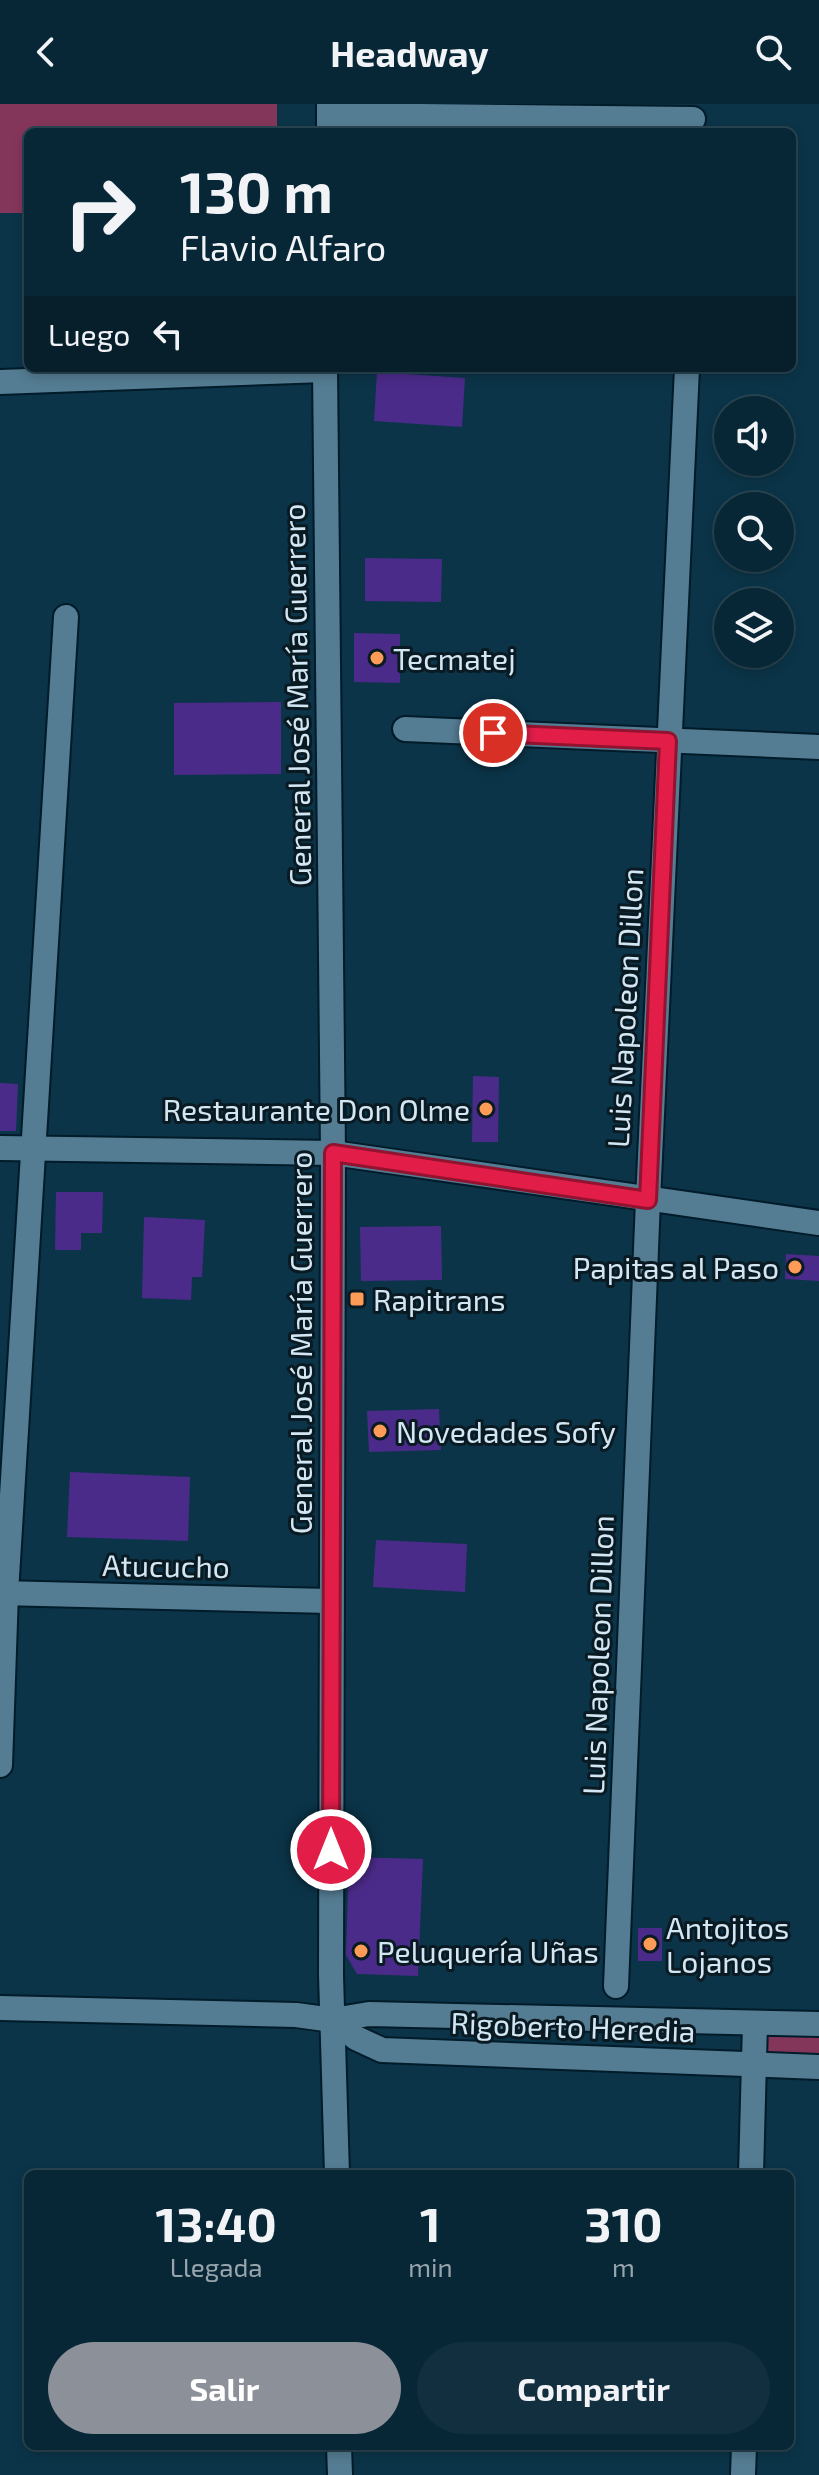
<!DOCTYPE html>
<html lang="es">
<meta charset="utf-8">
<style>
body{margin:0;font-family:"Exo 2",sans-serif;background:#112f3e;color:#f1f3f6;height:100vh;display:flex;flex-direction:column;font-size:30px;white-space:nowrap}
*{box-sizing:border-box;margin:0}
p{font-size:26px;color:#98a5ad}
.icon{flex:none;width:44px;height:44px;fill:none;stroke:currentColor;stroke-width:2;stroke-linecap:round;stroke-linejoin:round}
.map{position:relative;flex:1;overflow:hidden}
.details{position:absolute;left:24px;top:2066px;width:770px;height:280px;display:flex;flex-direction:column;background:#082736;border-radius:12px;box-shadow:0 4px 12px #0003,0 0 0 2px #294451}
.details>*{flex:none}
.banner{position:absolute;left:24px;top:24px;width:772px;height:244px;border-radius:12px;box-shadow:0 4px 12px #0003,0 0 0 2px #294451;background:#082736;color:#f1f3f6;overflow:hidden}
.buttons{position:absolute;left:714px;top:292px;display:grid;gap:16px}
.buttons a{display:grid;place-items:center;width:80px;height:80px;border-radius:50%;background:#082736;box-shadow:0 4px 12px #0003,0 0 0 2px #294451;font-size:40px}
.pin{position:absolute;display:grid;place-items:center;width:68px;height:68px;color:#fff;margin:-34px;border:4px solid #fff;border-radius:50%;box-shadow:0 2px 8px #0007}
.me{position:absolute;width:88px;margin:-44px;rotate:0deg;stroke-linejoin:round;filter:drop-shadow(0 0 6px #0008)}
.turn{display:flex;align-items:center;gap:28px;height:168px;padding:0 24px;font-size:36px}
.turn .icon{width:104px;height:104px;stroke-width:2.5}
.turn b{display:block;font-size:56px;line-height:68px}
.then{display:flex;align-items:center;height:76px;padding:0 24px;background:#0003;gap:16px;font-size:30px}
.eta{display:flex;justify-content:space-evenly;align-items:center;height:136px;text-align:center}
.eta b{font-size:48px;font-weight:700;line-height:56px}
.button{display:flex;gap:16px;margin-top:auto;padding:16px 24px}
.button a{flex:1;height:92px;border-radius:48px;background:#8c9099;color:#fff;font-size:32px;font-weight:700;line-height:92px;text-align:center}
.button a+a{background:#112f3e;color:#f1f3f6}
header{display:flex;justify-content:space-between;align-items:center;height:104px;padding:0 24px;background:#082736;font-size:36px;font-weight:700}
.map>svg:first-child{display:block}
.green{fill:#84365a}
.building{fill:#4b2b89}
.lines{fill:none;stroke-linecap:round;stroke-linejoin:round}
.minor-casing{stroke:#001b29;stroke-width:28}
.tertiary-casing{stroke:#001b29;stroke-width:28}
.secondary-casing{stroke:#001b29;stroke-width:28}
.minor{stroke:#547c92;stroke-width:24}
.tertiary{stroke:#547c92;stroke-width:24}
.secondary{stroke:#547c92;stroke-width:24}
.route-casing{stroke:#92132f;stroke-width:20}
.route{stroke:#e11d48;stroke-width:14}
.poi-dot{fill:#fe9c57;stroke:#0a1a23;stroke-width:3}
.labels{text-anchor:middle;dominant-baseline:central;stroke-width:6;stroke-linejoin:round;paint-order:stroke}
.poi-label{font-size:30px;fill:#d2e7f3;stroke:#0a1a23;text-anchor:start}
.street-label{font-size:30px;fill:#d2e7f3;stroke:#0a1a23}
</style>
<header><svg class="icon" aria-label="back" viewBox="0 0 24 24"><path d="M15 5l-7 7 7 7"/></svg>Headway<svg class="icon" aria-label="search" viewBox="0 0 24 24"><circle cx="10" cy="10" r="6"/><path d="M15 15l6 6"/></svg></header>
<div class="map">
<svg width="819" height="2371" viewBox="0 0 819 2371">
<rect width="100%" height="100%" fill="#0b3448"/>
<g class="green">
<path d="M0,0H277V28H28V109H0Z"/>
<path d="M766,1926L819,1927V1958L762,1956Z"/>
</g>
<g class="building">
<path d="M377,268L465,274L462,323L374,317Z"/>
<path d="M365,454L442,455L441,498L365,497Z"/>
<path d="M354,529L400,530V579L354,578Z"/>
<path d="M281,598V670L174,671V599Z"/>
<path d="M473,972L499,973L498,1038H472Z"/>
<path d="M0,979L18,980L16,1027H0Z"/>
<path d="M56,1088H103L102,1129H81V1146H55Z"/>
<path d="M144,1113L205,1116L202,1173H192L191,1196L142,1194Z"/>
<path d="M441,1122L442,1176L361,1177L360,1123Z"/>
<path d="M786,1150L819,1152V1177L785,1175Z"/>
<path d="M439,1305L441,1346L369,1348L367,1307Z"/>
<path d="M70,1368L190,1373L188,1437L67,1433Z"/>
<path d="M376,1436L467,1440L465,1488L373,1483Z"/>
<path d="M349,1753L423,1755L418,1872L357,1870L346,1851Z"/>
<rect x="638" y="1824" width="24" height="33"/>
</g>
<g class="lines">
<g class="minor-casing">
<g id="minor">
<path d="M329,11L693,15"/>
<path d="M0,278L324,266"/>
<path d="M405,625L819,643"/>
<path d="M0,1489L331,1497"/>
<path d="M0,1661L6,1489L66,513"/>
<path d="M616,1882L648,1096L687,264"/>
<path d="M751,2070L755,1919"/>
<path d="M743,2371L744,2342"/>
</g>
</g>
<g class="tertiary-casing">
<g id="tertiary">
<path d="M329,28V0"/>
<path d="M325,264L333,1049L331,1871L337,2070"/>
<path d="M0,1044L333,1049L819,1119"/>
<path d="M339,2342L340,2371"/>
</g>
</g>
<g class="secondary-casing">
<g id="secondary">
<path d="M0,1904L296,1911L333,1916L369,1910L819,1920"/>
<path d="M333,1916L356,1934L382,1946L819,1963"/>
</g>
</g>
<use href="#minor" class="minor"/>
<use href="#tertiary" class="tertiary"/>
<use href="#secondary" class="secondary"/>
</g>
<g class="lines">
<g class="route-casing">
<path id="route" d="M331,1746L333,1049L648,1096L668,637L493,629"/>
</g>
<use href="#route" class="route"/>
</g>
<g class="poi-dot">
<circle cx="377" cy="554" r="8"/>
<circle cx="486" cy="1005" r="8"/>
<circle cx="795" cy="1163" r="8"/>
<rect x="349" y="1187" width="16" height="16" rx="4"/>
<circle cx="380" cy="1327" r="8"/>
<circle cx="650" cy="1840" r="8"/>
<circle cx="361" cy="1847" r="8"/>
</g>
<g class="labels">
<g class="poi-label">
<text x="393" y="554">Tecmatej</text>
<text x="470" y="1005" text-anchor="end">Restaurante Don Olme</text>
<text x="779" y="1163" text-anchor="end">Papitas al Paso</text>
<text x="373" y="1195">Rapitrans</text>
<text x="396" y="1327">Novedades Sofy</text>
<text x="666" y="1823">Antojitos<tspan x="666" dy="34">Lojanos</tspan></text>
<text x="377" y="1847">Peluquería Uñas</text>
</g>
<g class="street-label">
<text transform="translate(296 591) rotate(-91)">General José María Guerrero</text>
<text transform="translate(624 904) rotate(-87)">Luis Napoleon Dillon</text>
<text transform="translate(300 1239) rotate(-90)">General José María Guerrero</text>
<text transform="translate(166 1461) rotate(1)">Atucucho</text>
<text transform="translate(597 1551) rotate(-88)">Luis Napoleon Dillon</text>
<text transform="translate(573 1922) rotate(2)">Rigoberto Heredia</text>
</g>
</g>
</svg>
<div class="buttons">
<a><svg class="icon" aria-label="sound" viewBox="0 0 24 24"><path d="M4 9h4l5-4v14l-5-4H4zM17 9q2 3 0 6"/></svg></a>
<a><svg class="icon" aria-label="search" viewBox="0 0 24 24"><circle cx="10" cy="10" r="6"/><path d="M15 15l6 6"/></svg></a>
<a><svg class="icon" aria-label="layers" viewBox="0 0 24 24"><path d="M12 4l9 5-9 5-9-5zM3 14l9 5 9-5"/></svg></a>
</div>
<div class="pin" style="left:493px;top:629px;background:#d93025"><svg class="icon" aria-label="arrive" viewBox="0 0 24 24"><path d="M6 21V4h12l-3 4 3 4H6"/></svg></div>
<svg class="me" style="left:331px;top:1746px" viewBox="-20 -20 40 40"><circle r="17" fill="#e11d48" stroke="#fff" stroke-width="3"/><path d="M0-11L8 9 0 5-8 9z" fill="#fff"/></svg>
<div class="banner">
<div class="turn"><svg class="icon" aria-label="right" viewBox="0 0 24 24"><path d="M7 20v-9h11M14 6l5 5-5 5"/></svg><div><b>130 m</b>Flavio Alfaro</div></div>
<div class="then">Luego<svg class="icon" aria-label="left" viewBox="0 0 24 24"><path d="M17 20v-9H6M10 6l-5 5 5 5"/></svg></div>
</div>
<section class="details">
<div class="eta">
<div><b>13:40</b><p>Llegada</p></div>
<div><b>1</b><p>min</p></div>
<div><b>310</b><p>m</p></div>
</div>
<div class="button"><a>Salir</a><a>Compartir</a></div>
</section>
</div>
